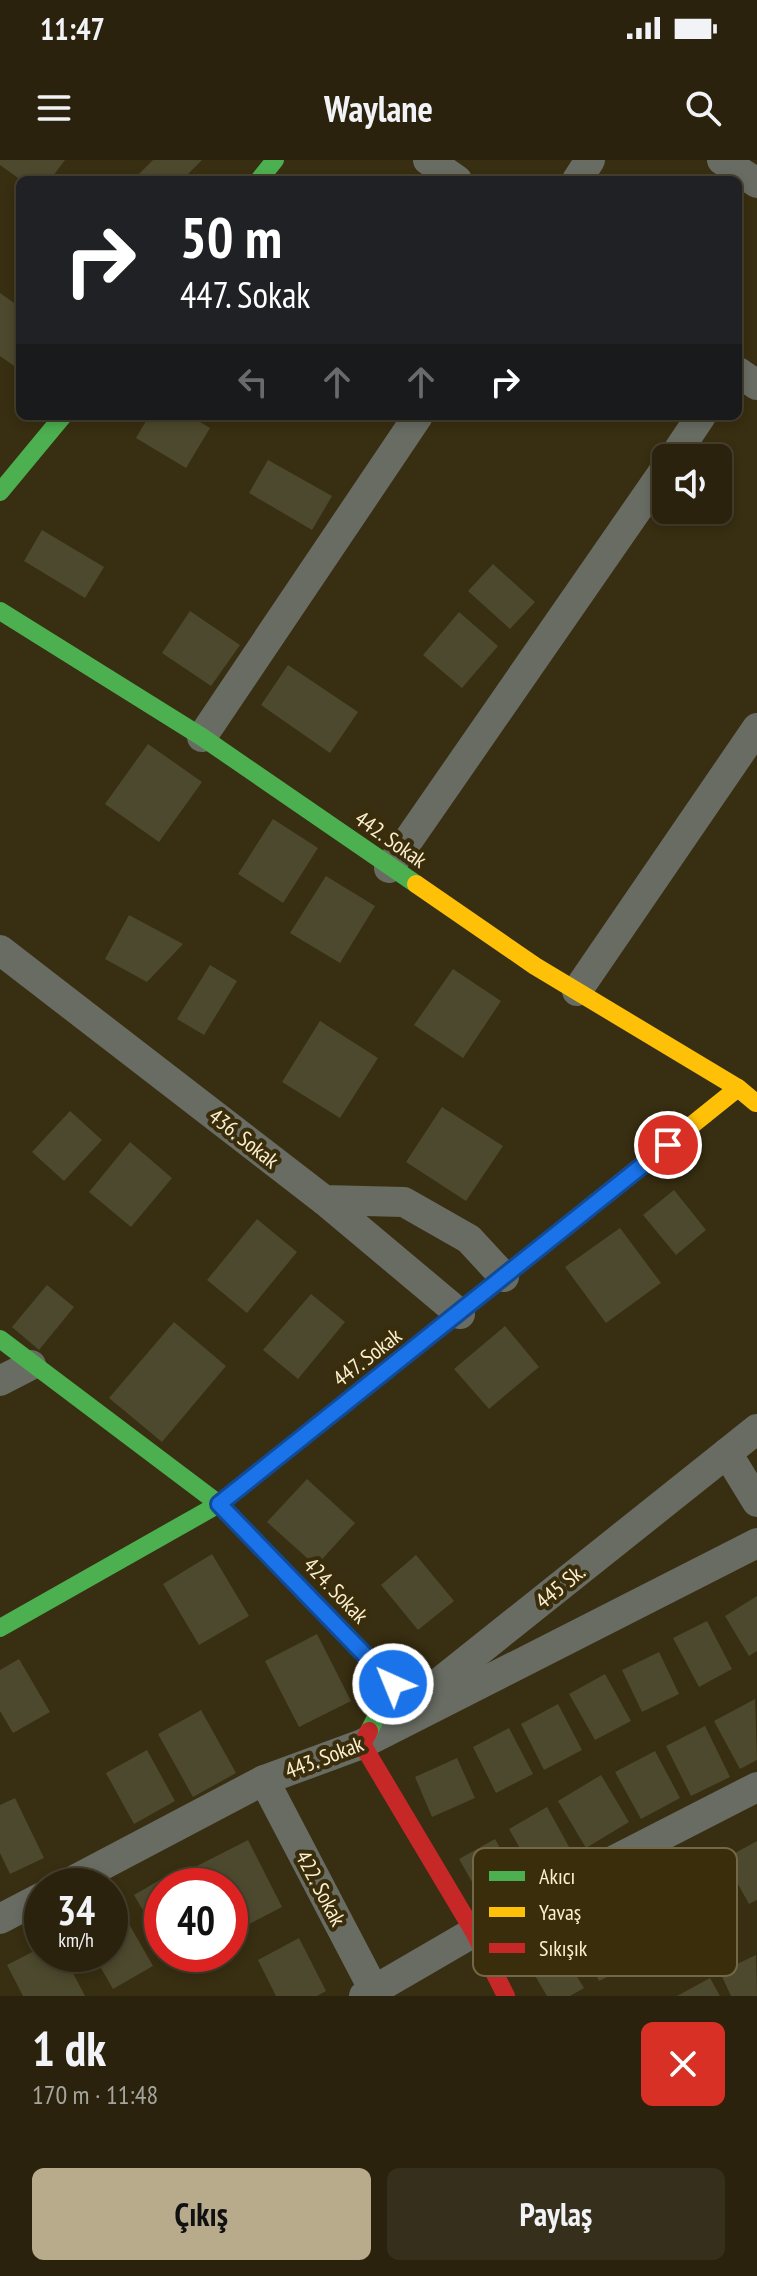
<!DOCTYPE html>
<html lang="tr">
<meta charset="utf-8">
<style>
body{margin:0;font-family:"PT Sans Narrow",sans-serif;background:#362f1b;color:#f1f3f6;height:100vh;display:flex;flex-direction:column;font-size:30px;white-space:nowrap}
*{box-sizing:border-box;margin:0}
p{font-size:26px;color:#a5a49d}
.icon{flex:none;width:44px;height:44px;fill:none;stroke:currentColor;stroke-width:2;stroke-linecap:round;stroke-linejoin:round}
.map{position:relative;height:1836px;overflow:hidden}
.panel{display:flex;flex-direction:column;background:#2a220d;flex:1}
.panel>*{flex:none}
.hud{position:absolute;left:16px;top:16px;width:726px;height:244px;border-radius:12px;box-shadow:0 4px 12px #0003,0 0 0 2px #463f2e;background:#202124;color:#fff;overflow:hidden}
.fabs{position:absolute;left:652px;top:284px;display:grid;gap:16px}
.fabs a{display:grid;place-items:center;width:80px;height:80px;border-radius:12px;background:#2a220d;box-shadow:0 4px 12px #0003,0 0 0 2px #463f2e;font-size:40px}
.speed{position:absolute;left:24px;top:1708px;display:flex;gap:16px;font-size:40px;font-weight:700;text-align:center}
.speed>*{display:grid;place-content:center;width:104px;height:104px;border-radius:50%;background:#2a220d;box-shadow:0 4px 12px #0003,0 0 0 2px #463f2e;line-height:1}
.speed small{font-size:20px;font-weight:400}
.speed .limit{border:12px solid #d22;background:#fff;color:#111}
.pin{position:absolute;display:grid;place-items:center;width:68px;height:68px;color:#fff;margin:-34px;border:4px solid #fff;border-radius:50%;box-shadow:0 2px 8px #0007}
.me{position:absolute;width:88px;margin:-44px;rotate:316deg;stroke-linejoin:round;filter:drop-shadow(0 0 6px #0008)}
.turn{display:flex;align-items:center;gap:28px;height:168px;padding:0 32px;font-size:36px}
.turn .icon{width:104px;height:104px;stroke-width:2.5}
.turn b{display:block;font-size:56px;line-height:68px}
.lanes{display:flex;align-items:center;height:76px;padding:0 32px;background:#0003;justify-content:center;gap:40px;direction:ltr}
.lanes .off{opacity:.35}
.round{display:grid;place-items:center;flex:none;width:84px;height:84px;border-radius:12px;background:#362f1b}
.head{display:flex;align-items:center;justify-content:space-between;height:136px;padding:0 32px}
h1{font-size:48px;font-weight:700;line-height:60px}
.primary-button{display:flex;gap:16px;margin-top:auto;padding:16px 32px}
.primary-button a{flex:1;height:92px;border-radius:12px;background:#b7ab8c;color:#111;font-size:32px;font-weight:700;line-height:92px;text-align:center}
.primary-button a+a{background:#362f1b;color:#f1f3f6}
.status{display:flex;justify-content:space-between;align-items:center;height:56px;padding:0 40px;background:#2a220d;direction:ltr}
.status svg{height:22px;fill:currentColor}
header{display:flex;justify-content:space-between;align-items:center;height:104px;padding:0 32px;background:#2a220d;font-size:36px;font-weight:700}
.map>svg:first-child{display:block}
.building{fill:#4d492e}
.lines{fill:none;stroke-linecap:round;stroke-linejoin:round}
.street{stroke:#686c63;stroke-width:30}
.fast{stroke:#4caf50;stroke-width:18}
.slow{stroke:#ffc107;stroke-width:18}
.jam{stroke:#c62828;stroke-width:18}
.route-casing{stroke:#114b97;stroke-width:20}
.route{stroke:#1a73e8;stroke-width:14}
.labels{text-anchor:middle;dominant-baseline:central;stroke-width:8;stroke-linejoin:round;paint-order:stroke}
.street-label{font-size:22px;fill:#fcefcf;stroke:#392d0b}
.key{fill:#392d0b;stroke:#746746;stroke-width:2}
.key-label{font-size:22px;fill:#fcefcf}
</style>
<div class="status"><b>11:47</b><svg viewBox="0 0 49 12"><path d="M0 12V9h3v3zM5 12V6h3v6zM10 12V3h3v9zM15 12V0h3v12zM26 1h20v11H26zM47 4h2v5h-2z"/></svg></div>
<header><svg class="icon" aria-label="menu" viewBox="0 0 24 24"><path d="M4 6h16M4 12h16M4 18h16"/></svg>Waylane<svg class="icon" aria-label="search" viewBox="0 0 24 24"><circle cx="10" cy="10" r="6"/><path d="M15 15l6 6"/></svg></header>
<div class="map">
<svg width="757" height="1836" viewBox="0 0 757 1836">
<rect width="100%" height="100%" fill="#382e11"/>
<g class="building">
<path d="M0,0H65L50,20H21L0,5Z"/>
<path d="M153,0H202L182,20H133Z"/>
<path d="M0,133L20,147V210L0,196Z"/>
<path d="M149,256H190L210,268L186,308L136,278Z"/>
<path d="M268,300L332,336L312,370L249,333Z"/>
<path d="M42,370L104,407L85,438L24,401Z"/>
<path d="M493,404L535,442L510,469L468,431Z"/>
<path d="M190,451L240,485L211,526L162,493Z"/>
<path d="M459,452L498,486L462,528L423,495Z"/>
<path d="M288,505L358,552L330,593L261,545Z"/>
<path d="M148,584L202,622L159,682L105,644Z"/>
<path d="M273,659L318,688L283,743L238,714Z"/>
<path d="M326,716L375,746L340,803L290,773Z"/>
<path d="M129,755L183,784L147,822L105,799Z"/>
<path d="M210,805L237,821L204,875L177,859Z"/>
<path d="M453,809L501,841L463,898L414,865Z"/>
<path d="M320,861L378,898L340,958L282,922Z"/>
<path d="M442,947L503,986L466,1041L406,1002Z"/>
<path d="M70,951L102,980L64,1021L32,992Z"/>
<path d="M130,982L172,1018L131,1067L89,1032Z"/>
<path d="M674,1030L706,1070L676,1095L643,1055Z"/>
<path d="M257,1059L297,1092L247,1153L207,1120Z"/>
<path d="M620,1068L661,1123L606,1163L565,1107Z"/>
<path d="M47,1125L74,1147L39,1190L12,1167Z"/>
<path d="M311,1134L345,1162L298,1219L263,1190Z"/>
<path d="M174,1162L226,1206L162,1282L109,1238Z"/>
<path d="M505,1166L539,1207L489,1249L454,1209Z"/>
<path d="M307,1319L355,1363L316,1406L267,1362Z"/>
<path d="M212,1394L249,1456L199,1485L163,1424Z"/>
<path d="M416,1395L454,1441L418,1470L381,1425Z"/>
<path d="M757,1436V1491L749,1496L725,1456Z"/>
<path d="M707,1461L732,1509L699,1527L673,1478Z"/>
<path d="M317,1474L351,1541L299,1567L265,1501Z"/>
<path d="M659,1492L679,1534L642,1552L622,1510Z"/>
<path d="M19,1499L50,1552L13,1573L0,1551V1510Z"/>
<path d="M605,1514L631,1561L595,1580L569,1534Z"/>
<path d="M755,1539L757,1600L740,1609L714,1561Z"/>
<path d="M558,1544L582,1590L544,1610L521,1564Z"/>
<path d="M201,1550L236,1613L193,1637L158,1574Z"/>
<path d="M705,1566L730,1617L691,1636L666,1586Z"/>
<path d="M509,1568L533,1614L496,1633L473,1587Z"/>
<path d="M147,1590L175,1641L134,1664L106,1613Z"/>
<path d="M655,1591L680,1638L641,1659L615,1612Z"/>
<path d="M457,1598L475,1638L432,1657L415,1617Z"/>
<path d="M601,1615L629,1662L586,1688L558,1641Z"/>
<path d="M15,1638L44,1698L10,1714L0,1693V1645Z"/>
<path d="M547,1647L573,1694L535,1715L509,1669Z"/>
<path d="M495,1679L522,1728L487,1748L459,1699Z"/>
<path d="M248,1680L282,1747L232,1773L230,1726H208L197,1706Z"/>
<path d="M757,1681V1740L749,1744L724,1699Z"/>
<path d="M177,1710L186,1726H162V1783L134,1735Z"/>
<path d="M121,1750L153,1806L113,1829L93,1794H110V1756Z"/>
<path d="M617,1760L638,1802L599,1821L579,1778Z"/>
<path d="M299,1778L326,1831L317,1836H276L258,1800Z"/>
<path d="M558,1786L584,1828L570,1836H547L528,1804Z"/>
<path d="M42,1787V1794H63L85,1836H23L7,1805Z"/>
<path d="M756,1795L757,1836H731L720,1812Z"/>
<path d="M710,1818L720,1836H677Z"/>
</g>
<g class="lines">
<g class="street">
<path d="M428,0L457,20"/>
<path d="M722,0L757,23"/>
<path d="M577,20L590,0"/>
<path d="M738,212L757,225"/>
<path d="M673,298L701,256"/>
<path d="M202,577L418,256"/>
<path d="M389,708L666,308"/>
<path d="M0,790L324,1040L404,1042L469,1079L504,1117"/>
<path d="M577,831L757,568"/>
<path d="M324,1040L460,1154"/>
<path d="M0,1221L31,1205"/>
<path d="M727,1293L757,1342"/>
<path d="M411,1545L757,1269"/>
<path d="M264,1620L377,1836"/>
<path d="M63,1726L264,1620L362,1584L757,1383"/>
<path d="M0,1759L42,1737"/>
<path d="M364,1836L474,1772L757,1627"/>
</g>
<g class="fast">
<path d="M259,20L275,0"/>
<path d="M0,332L63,256"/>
<path d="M0,451L202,577L416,724"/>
<path d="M0,1179L219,1344L393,1524L369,1571"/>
<path d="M0,1468L219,1344L596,1042"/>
</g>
<g class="slow">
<path d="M416,724L535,806L738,928L756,943"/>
<path d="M596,1042L738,928"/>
</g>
<path class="jam" d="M369,1571L362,1584L474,1772L506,1836"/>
</g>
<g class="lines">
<g class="route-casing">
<path id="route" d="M393,1524L219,1344L668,985"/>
</g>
<use href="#route" class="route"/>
</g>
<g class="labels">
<g class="street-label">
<text transform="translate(391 679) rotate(35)">442. Sokak</text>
<text transform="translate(244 978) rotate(38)">436. Sokak</text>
<text transform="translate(367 1197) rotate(-38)">447. Sokak</text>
<text transform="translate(560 1426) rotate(-39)">445 Sk.</text>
<text transform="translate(336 1430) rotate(46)">424. Sokak</text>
<text transform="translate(324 1597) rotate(-21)">443. Sokak</text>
<text transform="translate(321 1728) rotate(62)">422. Sokak</text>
</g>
</g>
<rect x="473" y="1688" width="264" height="128" rx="12" class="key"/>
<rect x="489" y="1711" width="36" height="10" fill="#4caf50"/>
<rect x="489" y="1747" width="36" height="10" fill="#ffc107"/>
<rect x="489" y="1783" width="36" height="10" fill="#c62828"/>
<g class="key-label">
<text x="539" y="1724">Akıcı</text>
<text x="539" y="1760">Yavaş</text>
<text x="539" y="1796">Sıkışık</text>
</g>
</svg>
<div class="fabs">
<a><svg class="icon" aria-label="sound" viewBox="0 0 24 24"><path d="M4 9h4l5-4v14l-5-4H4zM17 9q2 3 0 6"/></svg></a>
</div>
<div class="speed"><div>34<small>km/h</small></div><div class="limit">40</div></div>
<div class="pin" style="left:668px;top:985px;background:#d93025"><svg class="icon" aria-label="arrive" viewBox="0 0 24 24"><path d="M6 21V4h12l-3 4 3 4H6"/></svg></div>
<svg class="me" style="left:393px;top:1524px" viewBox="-20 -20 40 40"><circle r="17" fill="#1a73e8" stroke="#fff" stroke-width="3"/><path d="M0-11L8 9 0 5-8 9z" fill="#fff"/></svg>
<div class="hud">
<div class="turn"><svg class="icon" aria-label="right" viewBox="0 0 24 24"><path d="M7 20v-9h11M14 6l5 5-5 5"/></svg><div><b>50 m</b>447. Sokak</div></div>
<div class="lanes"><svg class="icon off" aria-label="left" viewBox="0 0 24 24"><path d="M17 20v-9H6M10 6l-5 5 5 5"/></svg><svg class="icon off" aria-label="ahead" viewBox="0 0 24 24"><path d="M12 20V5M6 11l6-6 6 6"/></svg><svg class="icon off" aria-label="ahead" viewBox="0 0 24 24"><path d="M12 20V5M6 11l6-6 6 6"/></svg><svg class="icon" aria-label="right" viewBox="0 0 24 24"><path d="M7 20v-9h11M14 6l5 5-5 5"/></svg></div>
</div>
</div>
<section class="panel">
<div class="head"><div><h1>1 dk</h1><p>170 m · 11:48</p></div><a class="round" style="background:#d93025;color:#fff"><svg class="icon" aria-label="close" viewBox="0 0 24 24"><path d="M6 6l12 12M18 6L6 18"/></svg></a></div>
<div class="primary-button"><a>Çıkış</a><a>Paylaş</a></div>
</section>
